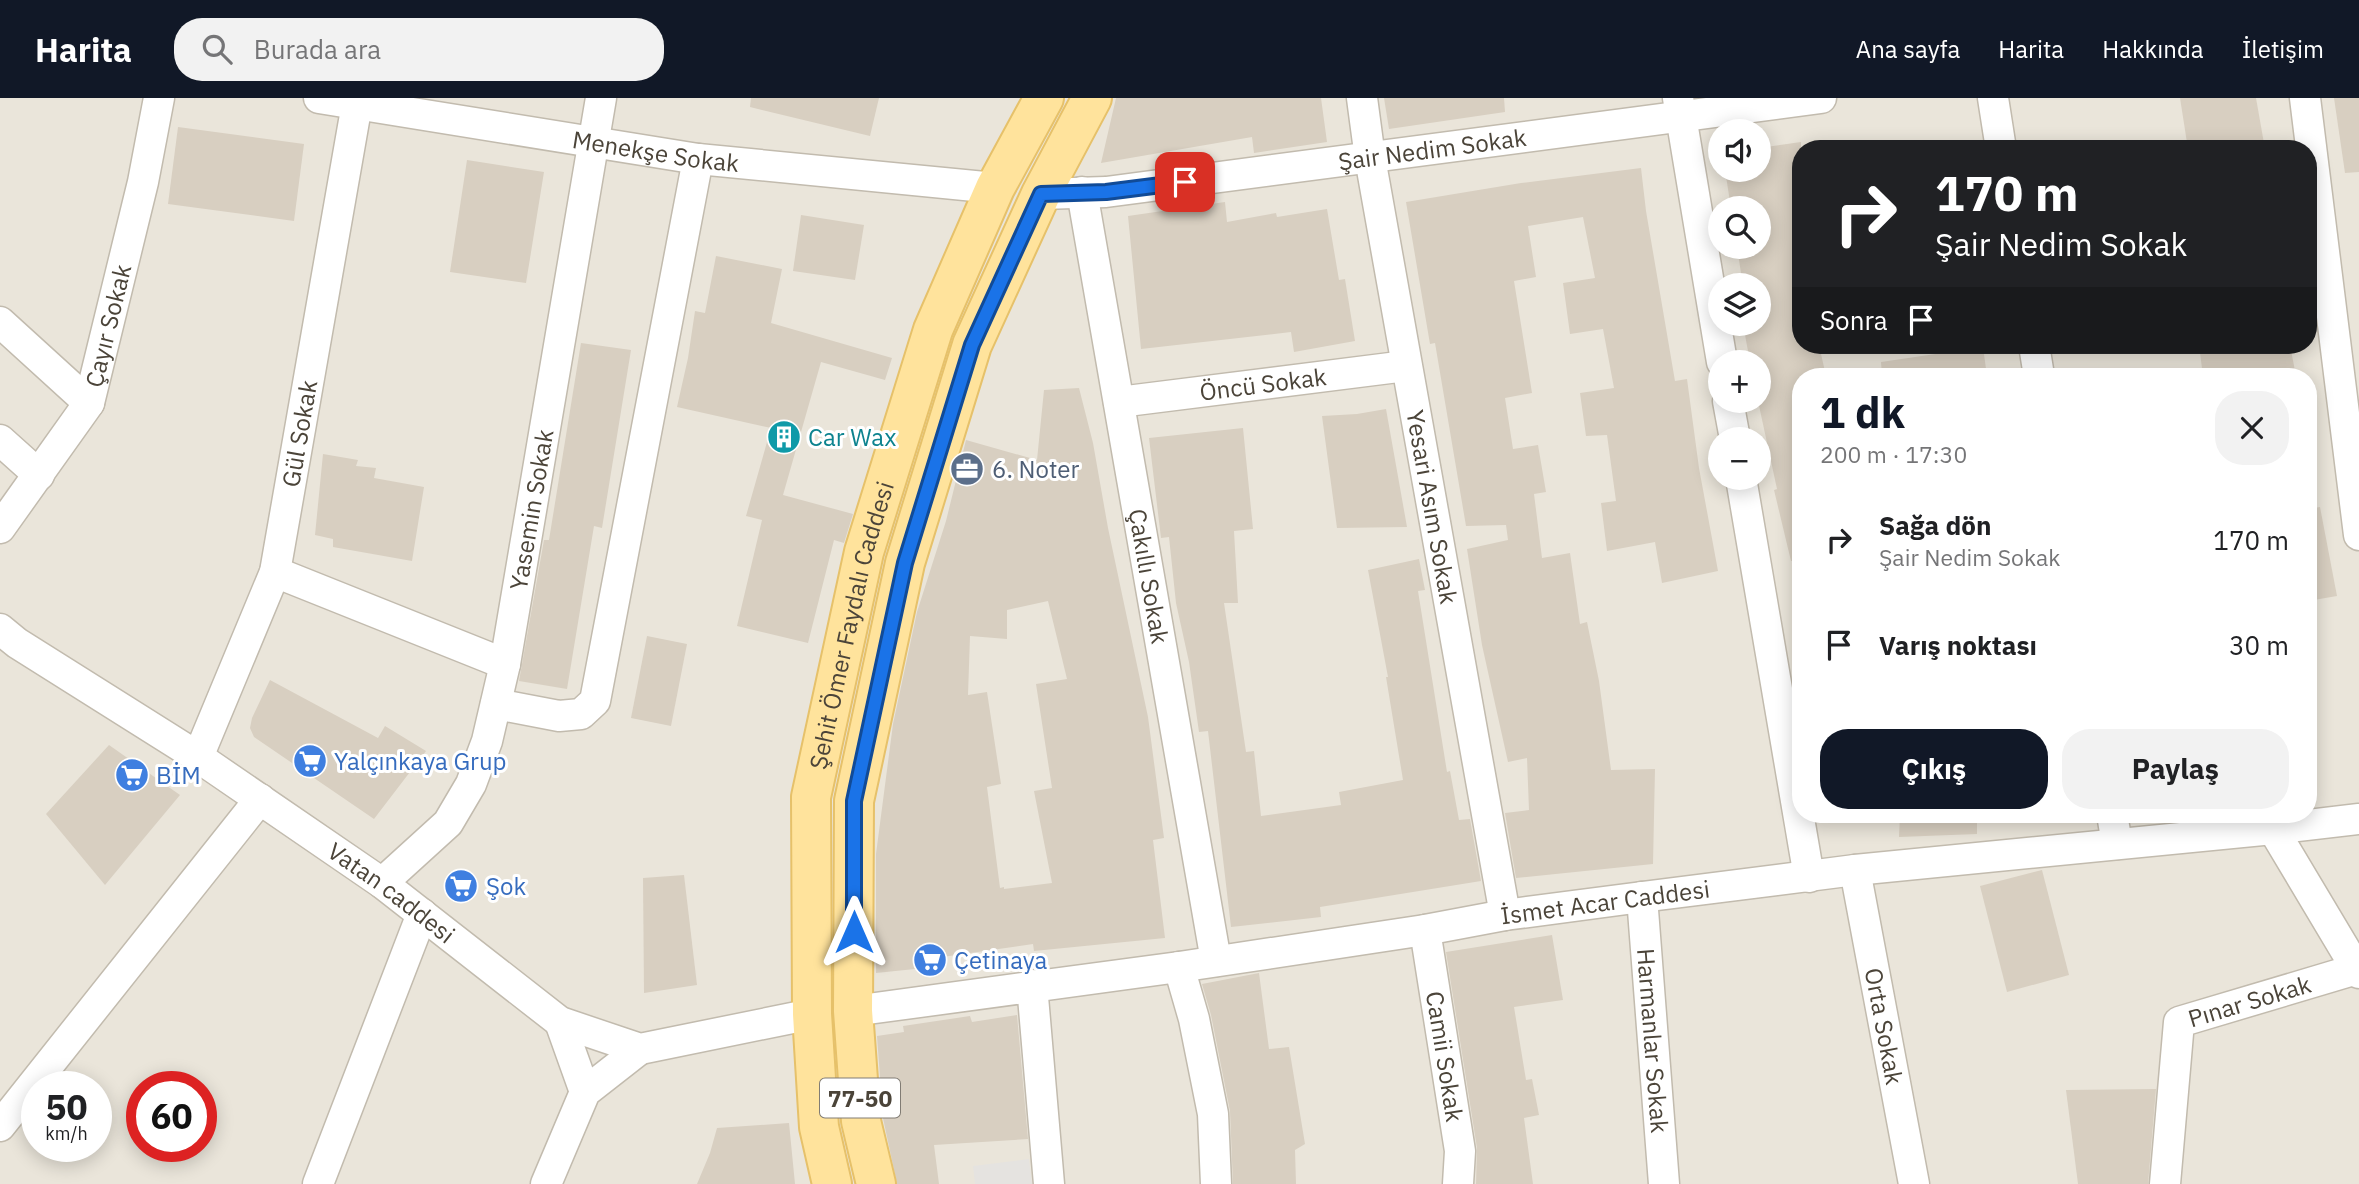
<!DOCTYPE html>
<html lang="tr">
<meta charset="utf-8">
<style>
body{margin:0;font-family:"IBM Plex Sans",sans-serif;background:#f2f2f2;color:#202124;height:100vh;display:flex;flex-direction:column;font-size:26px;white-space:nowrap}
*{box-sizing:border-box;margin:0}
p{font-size:23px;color:#757577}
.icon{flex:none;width:38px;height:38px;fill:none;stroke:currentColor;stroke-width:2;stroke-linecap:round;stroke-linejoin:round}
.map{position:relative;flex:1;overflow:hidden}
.sheet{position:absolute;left:1792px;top:270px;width:525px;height:455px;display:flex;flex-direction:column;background:#fff;border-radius:28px;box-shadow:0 4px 18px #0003}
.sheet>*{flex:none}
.guide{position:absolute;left:1792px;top:42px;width:525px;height:214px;border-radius:28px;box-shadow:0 4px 18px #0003;background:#202124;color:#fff;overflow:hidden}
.buttons{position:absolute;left:1708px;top:21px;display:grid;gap:14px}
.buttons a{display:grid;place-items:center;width:63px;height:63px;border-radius:50%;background:#fff;box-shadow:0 4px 18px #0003;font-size:35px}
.speed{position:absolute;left:21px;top:973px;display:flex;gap:14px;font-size:35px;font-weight:700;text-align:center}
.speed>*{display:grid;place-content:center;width:91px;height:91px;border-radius:50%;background:#fff;box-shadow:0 4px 18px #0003;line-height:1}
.speed small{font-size:18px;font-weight:400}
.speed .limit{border:10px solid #d22;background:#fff;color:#111}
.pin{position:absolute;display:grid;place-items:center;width:60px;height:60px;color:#fff;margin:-30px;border-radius:14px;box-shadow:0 4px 10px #0006}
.me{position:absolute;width:77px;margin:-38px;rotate:0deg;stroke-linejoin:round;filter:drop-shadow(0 0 5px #0008)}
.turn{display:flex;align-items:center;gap:24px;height:147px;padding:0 28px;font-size:32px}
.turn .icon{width:91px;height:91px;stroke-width:2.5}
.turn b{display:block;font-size:49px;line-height:60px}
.then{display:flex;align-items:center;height:66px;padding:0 28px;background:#0003;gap:14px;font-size:26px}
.round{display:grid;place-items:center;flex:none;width:74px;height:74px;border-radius:28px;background:#f2f2f2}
.overview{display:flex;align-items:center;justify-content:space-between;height:119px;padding:0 28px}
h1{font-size:42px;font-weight:700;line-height:52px;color:#111827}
.button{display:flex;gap:14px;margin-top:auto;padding:14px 28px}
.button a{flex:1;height:80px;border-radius:28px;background:#111827;color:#fff;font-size:28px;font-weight:700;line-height:80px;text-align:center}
.button a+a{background:#f2f2f2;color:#202124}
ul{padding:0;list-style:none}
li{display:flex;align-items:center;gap:21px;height:105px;padding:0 28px}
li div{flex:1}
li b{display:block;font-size:26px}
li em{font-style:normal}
header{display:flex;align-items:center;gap:42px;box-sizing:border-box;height:98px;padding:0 35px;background:#111827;color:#fff}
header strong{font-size:33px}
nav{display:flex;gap:38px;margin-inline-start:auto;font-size:24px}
.search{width:490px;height:63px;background:#f2f2f2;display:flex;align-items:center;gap:18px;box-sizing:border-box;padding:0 24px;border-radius:28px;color:#757577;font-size:26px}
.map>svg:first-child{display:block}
.residential{fill:#eae5da;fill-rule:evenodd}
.parking{fill:#e5e3e0}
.building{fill:#d8cfc1;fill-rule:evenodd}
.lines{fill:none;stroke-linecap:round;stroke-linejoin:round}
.minor-casing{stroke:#c2bbae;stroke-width:33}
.major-casing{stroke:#e6c16a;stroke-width:42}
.minor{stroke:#fff;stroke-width:30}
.major{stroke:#ffe39c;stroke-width:38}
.route-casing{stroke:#114b97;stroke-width:18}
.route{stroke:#1a73e8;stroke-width:12}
.labels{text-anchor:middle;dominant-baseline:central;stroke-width:6;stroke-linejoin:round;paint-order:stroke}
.shield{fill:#fff;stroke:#817c74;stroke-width:2}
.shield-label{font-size:23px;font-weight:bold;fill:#4b4439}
.street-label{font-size:24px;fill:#4b4439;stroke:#fff}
.culture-label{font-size:24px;fill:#0d838f;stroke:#fff;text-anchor:start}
.service-label{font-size:24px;fill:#4e5e75;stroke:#fff;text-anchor:start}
.shop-label{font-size:24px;fill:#366cbe;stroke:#fff;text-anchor:start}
</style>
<header>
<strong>Harita</strong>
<div class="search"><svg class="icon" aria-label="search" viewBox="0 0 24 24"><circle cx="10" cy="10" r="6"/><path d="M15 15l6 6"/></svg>Burada ara</div>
<nav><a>Ana sayfa</a><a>Harita</a><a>Hakkında</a><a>İletişim</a></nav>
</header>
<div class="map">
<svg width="2359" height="1086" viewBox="0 0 2359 1086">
<rect width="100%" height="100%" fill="#f6f3ec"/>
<path class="residential" d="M0,0H2359V1086H0ZM1720,33H1759V72H1720ZM1801,51H2308V247H1801ZM1720,110H1759V149H1720ZM1720,187H1759V226H1720ZM1720,264H1759V303H1720ZM1801,278H2308V716H1801ZM1720,341H1759V380H1720ZM37,989H96V1048H37ZM142,989H201V1048H142Z"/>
<path class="parking" d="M1029,1061L1032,1086H975L973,1068Z"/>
<g class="building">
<path d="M751,0H879L870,38L750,9Z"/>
<path d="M1116,0H1321L1327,44L1254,55L1252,39L1101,65Z"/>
<path d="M1384,0H1504L1505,14L1389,31Z"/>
<path d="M2180,0H2256L2265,51H2188Z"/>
<path d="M2334,0H2359V74L2345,75Z"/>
<path d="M178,29L304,46L294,123L168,106Z"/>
<path d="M1801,44V247H1819L1826,278H1801V462L1791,463L1774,392L1777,391L1758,303L1759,264H1750L1743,226H1759V187H1736L1734,176L1741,175L1737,149H1759V110H1731L1725,72H1759V50Z"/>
<path d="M467,62L544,74L526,185L450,174Z"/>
<path d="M1641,70L1646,113L1675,283L1687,281L1699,370L1718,473L1662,485L1655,444L1607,453L1601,405L1616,403L1607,337L1586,338L1580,295L1614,290L1603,231L1570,236L1563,185L1595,180L1583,119L1528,128L1536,179L1514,183L1532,295L1505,300L1513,351L1538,347L1546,394L1534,396L1542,460L1570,455L1580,526L1587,524L1599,583L1611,672L1655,671L1653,766L1516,780L1505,715L1529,712L1527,660L1508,664L1482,547L1467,451L1508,442L1506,427L1466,428L1435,245L1430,246L1406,104L1521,85Z"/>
<path d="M1225,104L1227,124L1276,115L1277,119L1327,111L1339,182L1345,181L1355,243L1294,254L1291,234L1141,251L1128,118Z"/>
<path d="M801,117L864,127L855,182L793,173Z"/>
<path d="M716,158L782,171L771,225L892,260L885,282L821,264L783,397L853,416L844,445L834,442L808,545L737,528L762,422L746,418L771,330L677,309L688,260L695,213L705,215Z"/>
<path d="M581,245L631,252L602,430L594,428L567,591L519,583L544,442H549Z"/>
<path d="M2199,247H2290L2296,278H2203Z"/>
<path d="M1983,249L1987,278H1882L1881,264Z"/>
<path d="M1079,290L1093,345L1108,430L1148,619L1164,740L1153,742L1165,840L1034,853L1033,846L942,859L944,868L876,875V756L893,626L917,514L946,423L966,342L1037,362L1044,292ZM1048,503L1067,581L1036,586L1052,690L1034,693L1052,785L1004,791V789L1000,790L987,689L1001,686L987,594L968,597L970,538L1007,541V512Z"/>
<path d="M1386,311L1407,429L1337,430L1322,318L1357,316Z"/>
<path d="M1243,330L1253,431L1234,433L1238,505H1224L1246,654L1254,653L1261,718L1341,707L1339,694L1403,682L1386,579H1388L1368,472L1419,461L1425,492L1418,493L1447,674L1450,673L1459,722L1470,721L1481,783L1320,809L1321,819L1231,829L1208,633L1199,634L1189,564L1176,505L1169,439L1161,440L1149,340Z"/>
<path d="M323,356L358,362L356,368L376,370L374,380L424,389L412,463L333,449V441L315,437Z"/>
<path d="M2320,409L2337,498L2308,503V411Z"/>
<path d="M647,538L687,546L671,628L631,620Z"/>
<path d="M270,582L378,640L385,628L426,653L374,721L254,639L250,630L252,620Z"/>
<path d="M109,647L180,697L105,787L46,716Z"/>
<path d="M1900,716H1977V736L1899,739Z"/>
<path d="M2042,772L2069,877L2007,894L1980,788Z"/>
<path d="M684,777L697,887L644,895L643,780Z"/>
<path d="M1552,837L1563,902L1514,909L1526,982L1532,981L1539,1017L1524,1020L1533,1086H1476L1477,1050L1446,854Z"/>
<path d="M1259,875L1269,951L1289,949L1305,1046L1295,1052L1296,1086H1233L1230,1013L1211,917L1202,886Z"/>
<path d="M1017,917L1028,1041L934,1047L939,1086H897L883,1020L877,938L904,934L903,928L970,918L972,924Z"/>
<path d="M2156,991L2148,1086H2078L2066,992Z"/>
<path d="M789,1025L795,1086H697L710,1055L717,1030Z"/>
</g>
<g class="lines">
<g class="minor-casing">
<g id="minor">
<path id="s1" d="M319,0L698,61L995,90"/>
<path id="s2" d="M1362,0L1370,60L1505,817"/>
<path d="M1678,0L1722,264"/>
<path d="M1993,0L2001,51"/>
<path d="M2305,0L2359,437"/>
<path id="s3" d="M1082,94L1216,863"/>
<path id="s4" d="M1041,96L1106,94L1821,0"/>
<path d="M0,224L89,305"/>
<path d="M2034,247L2039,278"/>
<path d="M1728,303L1735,341"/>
<path id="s5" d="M1119,304L1406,268"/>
<path d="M0,342L39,377"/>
<path d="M1741,380L1809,779"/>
<path id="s6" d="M0,430L89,305L143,84L159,0"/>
<path d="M275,474L505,566"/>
<path id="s7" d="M0,531L17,545L198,659L382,785L560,924L640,951L812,916"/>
<path d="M496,606L559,618L581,616L595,603L698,61"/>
<path id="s8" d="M198,659L275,474L358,0"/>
<path d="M2112,716L2117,746"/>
<path d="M2273,731L2359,875"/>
<path id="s9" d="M1855,772L1914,1086"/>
<path id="s10" d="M382,785L448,725L471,686L487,643L505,566L601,0"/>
<path id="s11" d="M1642,799L1664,1086"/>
<path id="s12" d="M1425,832L1460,1053L1458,1086"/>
<path d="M1179,869L1194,921L1213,1016L1216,1086"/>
<path d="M1032,887L1049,1086"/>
<path id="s13" d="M853,913L1179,869L1425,832L1505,817L1642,799L1855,772L2273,731L2359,721"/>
<path d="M560,924L585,994"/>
<path d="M0,1028L260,701"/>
<path d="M318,1086L422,816"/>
<path d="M546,1086L585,994L640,951"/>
<path id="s14" d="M2165,1086L2179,924L2357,871"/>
</g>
</g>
<g class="major-casing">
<g id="major">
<path id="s15" d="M832,1086L819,1029L812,916L811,699L864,454L933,232L995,90L1044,0"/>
<path d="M876,1086L861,1023L853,913L854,703L905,465L972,247L1041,96L1092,0"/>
</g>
</g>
<use href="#minor" class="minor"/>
<use href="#major" class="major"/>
</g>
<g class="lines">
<g class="route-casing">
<path id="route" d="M854,834V703L905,465L972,247L1041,96L1106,94L1185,84"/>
</g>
<use href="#route" class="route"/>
</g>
<defs>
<g id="building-disc" transform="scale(1.75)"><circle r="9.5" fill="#0f9aa8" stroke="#fff"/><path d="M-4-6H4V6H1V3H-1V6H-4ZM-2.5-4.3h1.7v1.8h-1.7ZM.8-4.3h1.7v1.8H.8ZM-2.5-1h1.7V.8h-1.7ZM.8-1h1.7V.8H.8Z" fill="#fff"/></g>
<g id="office-disc" transform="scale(1.75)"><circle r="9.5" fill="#5c6f8a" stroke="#fff"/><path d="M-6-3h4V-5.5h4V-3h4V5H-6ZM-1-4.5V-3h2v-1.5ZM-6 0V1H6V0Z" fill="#fff"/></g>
<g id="supermarket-disc" transform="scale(1.75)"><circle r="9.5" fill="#3f7fe0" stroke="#fff"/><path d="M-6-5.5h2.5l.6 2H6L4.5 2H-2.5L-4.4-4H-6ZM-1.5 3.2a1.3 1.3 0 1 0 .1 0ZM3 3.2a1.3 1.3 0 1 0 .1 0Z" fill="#fff"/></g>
</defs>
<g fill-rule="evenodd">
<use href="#building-disc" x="784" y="339"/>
<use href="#office-disc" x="967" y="371"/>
<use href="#supermarket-disc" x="310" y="663"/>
<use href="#supermarket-disc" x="132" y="677"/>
<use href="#supermarket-disc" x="461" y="788"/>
<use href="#supermarket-disc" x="930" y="862"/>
</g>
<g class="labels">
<rect class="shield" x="820" y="980.5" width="80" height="39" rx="5"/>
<g class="shield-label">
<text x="860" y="1000">77-50</text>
</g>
<g class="street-label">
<text stroke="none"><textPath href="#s1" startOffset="341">Menekşe Sokak</textPath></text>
<text stroke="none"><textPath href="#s4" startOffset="394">Şair Nedim Sokak</textPath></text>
<text stroke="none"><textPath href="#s6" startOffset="233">Çayır Sokak</textPath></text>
<text stroke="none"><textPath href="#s5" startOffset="145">Öncü Sokak</textPath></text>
<text stroke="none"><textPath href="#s8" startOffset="341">Gül Sokak</textPath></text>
<text stroke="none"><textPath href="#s2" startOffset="415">Yesari Asım Sokak</textPath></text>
<text stroke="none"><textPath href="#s10" startOffset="416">Yasemin Sokak</textPath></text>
<text stroke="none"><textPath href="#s3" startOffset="390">Çakıllı Sokak</textPath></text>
<text stroke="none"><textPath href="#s15" startOffset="565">Şehit Ömer Faydalı Caddesi</textPath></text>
<text stroke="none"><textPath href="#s7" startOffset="472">Vatan caddesi</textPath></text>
<text stroke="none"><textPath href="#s13" startOffset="760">İsmet Acar Caddesi</textPath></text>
<text stroke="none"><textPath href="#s14" startOffset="236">Pınar Sokak</textPath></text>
<text stroke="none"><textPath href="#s9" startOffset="159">Orta Sokak</textPath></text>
<text stroke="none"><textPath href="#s11" startOffset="144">Harmanlar Sokak</textPath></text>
<text stroke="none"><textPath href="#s12" startOffset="128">Camii Sokak</textPath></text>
</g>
<g class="culture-label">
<text x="808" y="339">Car Wax</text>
</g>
<g class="service-label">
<text x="992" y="371">6. Noter</text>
</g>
<g class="shop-label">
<text x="334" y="663">Yalçınkaya Grup</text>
<text x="156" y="677">BİM</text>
<text x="486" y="788">Şok</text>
<text x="954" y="862">Çetinaya</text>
</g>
</g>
</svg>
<div class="buttons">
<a><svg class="icon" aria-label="sound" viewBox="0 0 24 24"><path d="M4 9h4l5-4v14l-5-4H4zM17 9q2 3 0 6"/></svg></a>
<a><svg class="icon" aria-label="search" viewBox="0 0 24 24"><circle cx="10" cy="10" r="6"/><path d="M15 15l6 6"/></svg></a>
<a><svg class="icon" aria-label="layers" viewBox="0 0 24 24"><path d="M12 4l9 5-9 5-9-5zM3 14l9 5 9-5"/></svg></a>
<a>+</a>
<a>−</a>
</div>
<div class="speed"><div>50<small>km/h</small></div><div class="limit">60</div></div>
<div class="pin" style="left:1185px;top:84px;background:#d93025"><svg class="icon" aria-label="arrive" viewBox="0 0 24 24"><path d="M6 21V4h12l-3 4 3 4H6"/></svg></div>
<svg class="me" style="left:854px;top:834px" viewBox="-20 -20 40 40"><path d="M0-17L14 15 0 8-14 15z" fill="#1a73e8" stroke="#fff" stroke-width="4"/></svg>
<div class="guide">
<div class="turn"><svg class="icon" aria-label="right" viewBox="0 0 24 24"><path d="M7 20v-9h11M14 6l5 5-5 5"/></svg><div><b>170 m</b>Şair Nedim Sokak</div></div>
<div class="then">Sonra<svg class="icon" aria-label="arrive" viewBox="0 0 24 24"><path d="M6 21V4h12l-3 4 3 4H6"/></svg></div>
</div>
<section class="sheet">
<div class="overview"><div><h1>1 dk</h1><p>200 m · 17:30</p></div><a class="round"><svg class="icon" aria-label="close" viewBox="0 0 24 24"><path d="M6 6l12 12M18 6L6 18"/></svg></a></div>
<ul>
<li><svg class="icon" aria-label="right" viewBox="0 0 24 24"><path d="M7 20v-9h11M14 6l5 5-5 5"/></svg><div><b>Sağa dön</b><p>Şair Nedim Sokak</p></div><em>170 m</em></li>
<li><svg class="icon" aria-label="arrive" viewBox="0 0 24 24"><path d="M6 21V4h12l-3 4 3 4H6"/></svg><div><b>Varış noktası</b></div><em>30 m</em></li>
</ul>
<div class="button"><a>Çıkış</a><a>Paylaş</a></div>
</section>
</div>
